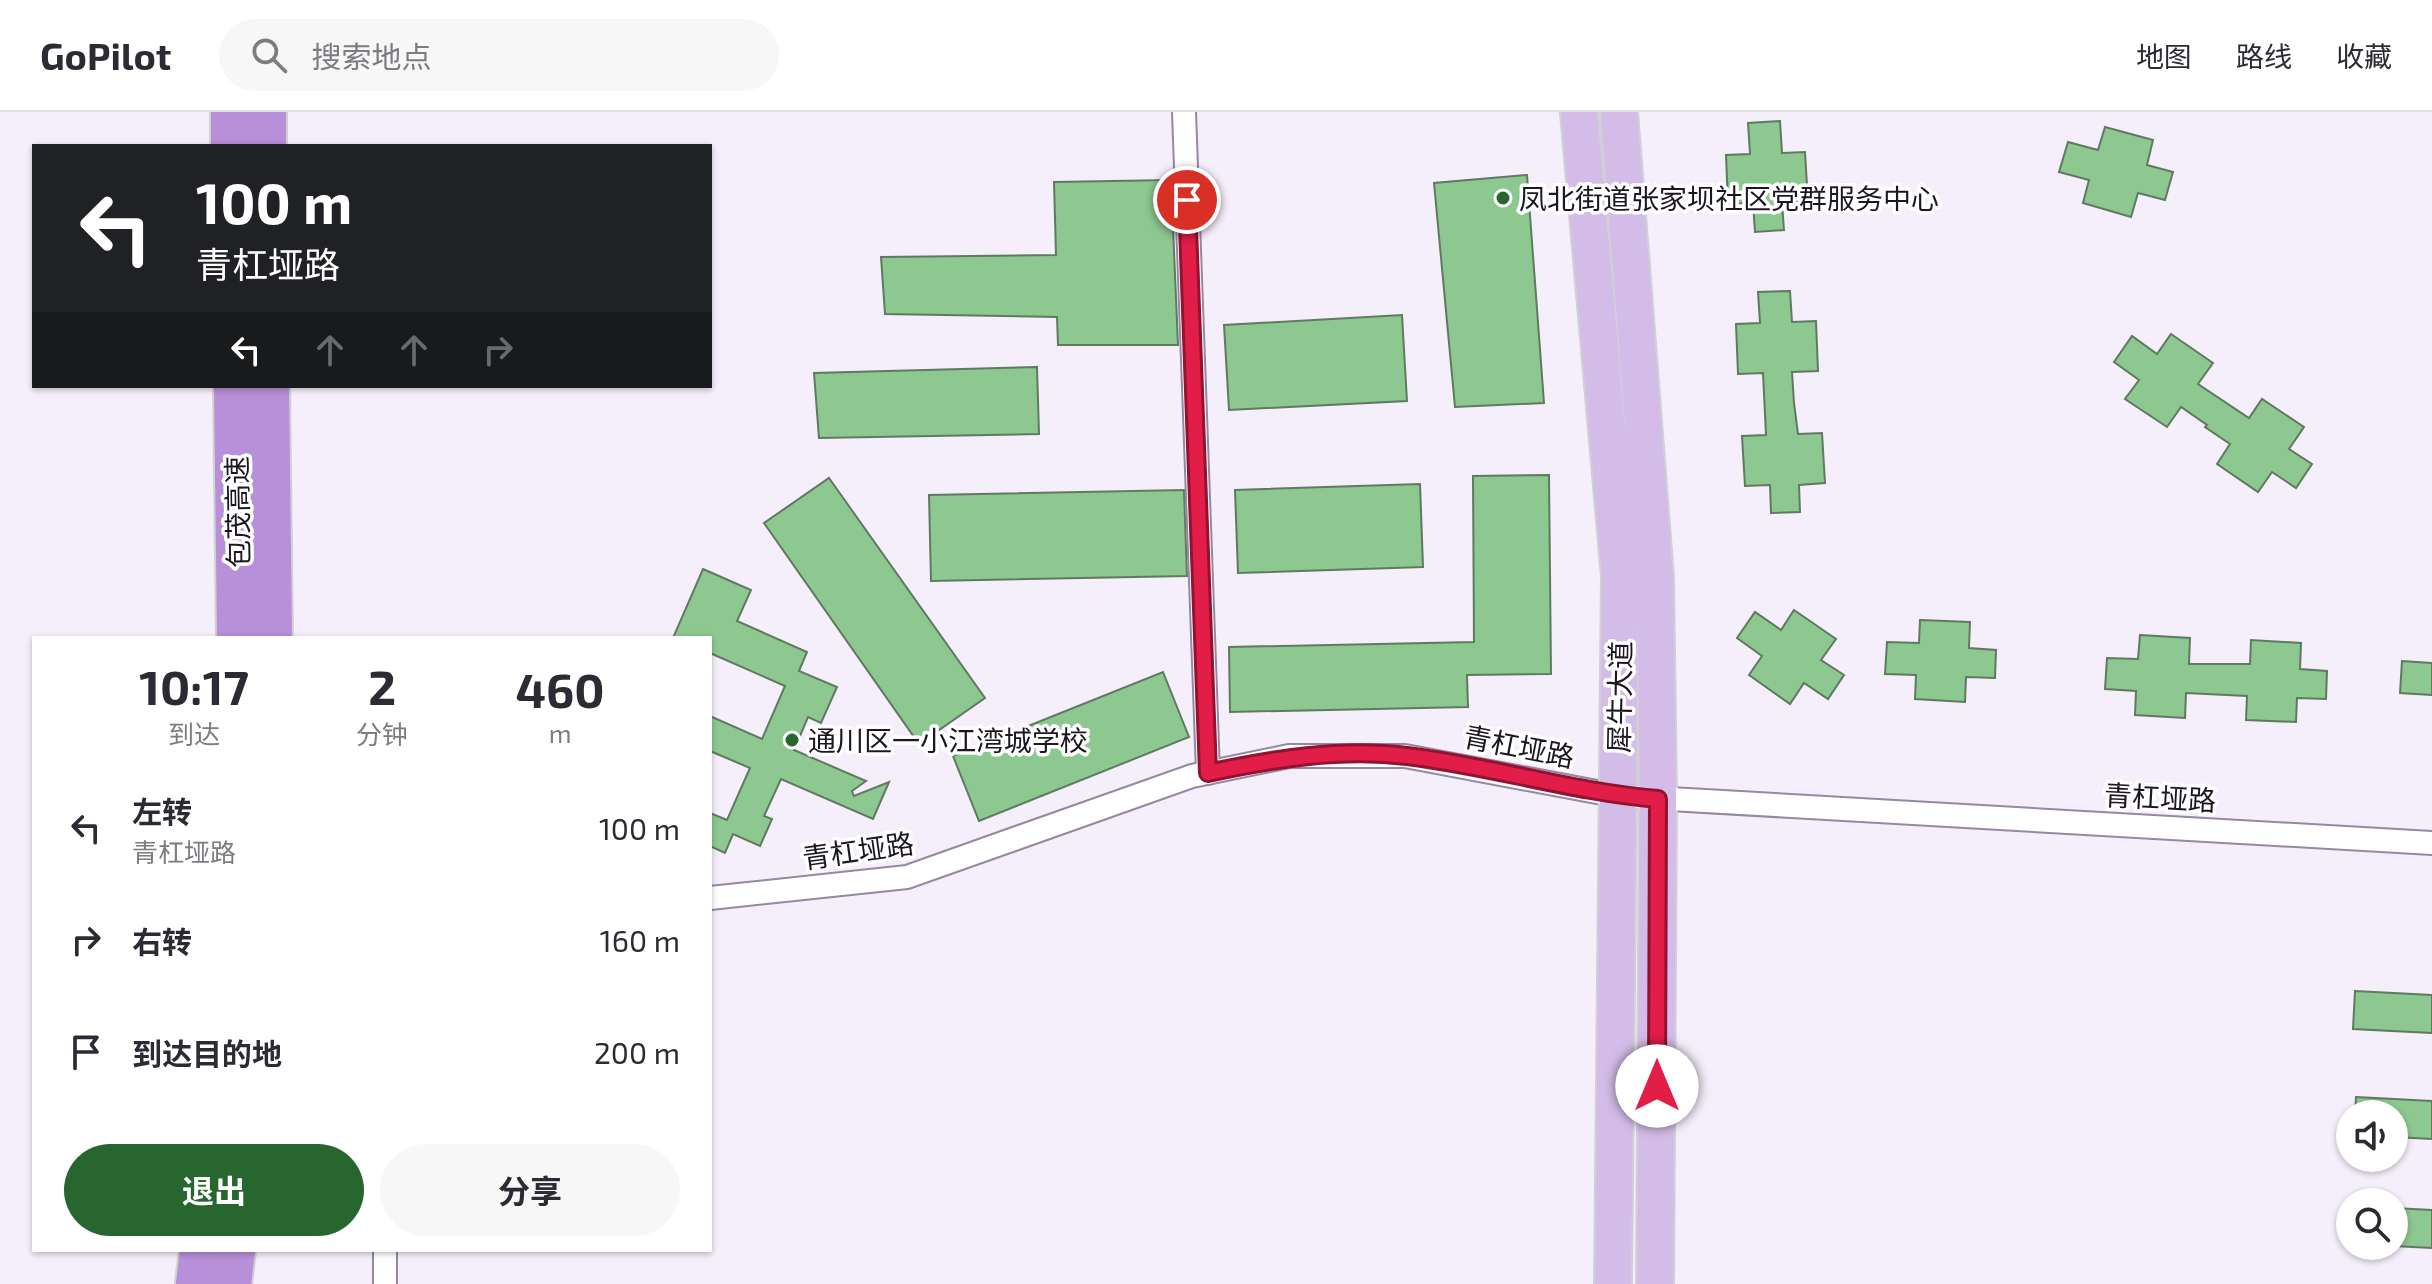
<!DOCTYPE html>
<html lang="zh">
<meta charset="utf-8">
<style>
body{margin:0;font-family:"Exo 2","Noto Sans SC",sans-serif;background:#f7f7f7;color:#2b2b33;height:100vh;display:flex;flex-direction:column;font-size:30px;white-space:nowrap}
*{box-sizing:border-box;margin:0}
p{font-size:26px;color:#7c7c81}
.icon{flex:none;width:44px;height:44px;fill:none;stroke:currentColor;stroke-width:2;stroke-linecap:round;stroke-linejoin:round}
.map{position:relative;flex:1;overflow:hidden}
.details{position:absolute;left:32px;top:524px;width:680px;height:616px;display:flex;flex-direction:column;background:#fff;border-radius:0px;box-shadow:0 2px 6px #0004}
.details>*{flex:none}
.top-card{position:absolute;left:32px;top:32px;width:680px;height:244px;border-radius:0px;box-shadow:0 2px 6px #0004;background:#202124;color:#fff;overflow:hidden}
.fabs{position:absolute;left:2336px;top:988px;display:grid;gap:16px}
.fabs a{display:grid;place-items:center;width:72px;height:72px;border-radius:50%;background:#fff;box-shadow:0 2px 6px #0004;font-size:40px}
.pin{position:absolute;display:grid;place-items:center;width:68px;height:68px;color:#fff;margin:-34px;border:4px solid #fff;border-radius:50%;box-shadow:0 2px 8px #0007}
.me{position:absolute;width:88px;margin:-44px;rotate:0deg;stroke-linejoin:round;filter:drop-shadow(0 0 6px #0008)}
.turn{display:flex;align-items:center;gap:28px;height:168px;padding:0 32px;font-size:36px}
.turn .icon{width:104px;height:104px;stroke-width:2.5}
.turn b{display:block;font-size:56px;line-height:68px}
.lanes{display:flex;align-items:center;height:76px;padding:0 32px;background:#0003;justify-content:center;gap:40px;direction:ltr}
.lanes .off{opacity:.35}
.eta{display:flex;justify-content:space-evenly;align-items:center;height:136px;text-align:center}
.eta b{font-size:48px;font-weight:700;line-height:56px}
.button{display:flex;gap:16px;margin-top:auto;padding:16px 32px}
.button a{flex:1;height:92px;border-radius:48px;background:#28662f;color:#fff;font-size:32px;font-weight:700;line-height:92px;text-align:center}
.button a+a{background:#f7f7f7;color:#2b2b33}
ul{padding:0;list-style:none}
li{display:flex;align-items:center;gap:24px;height:112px;padding:0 32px}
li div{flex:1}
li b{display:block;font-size:30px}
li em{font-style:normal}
header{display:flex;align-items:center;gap:48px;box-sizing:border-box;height:112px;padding:0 40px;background:#fff;border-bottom:2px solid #e1e1e2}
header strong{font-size:38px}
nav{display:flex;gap:44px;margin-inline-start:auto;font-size:28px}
.search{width:560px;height:72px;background:#f7f7f7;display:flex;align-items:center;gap:20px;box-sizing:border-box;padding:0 28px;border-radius:44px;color:#7c7c81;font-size:30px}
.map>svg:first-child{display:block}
.building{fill:#8cc88f;stroke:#617961;stroke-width:2}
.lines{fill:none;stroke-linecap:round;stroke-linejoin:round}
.street-casing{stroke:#9687a4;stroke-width:26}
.primary-casing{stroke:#d1d0d3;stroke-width:40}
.highway-casing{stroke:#d1d0d3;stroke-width:46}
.street{stroke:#fff;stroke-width:22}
.primary{stroke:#d4bce8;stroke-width:36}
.highway{stroke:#b88fd9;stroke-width:42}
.route-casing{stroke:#92132f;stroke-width:20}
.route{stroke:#e11d48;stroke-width:14}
.poi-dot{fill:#28662f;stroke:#fff;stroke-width:3}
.labels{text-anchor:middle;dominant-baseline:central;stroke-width:7;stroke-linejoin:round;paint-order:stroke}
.poi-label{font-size:28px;fill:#1b1621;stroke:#fff;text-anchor:start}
.street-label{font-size:28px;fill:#1b1621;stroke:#fff}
</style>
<header>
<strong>GoPilot</strong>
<div class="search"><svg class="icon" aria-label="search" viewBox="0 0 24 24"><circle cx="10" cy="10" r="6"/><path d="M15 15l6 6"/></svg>搜索地点</div>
<nav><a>地图</a><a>路线</a><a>收藏</a></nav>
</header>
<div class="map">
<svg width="2432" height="1172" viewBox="0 0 2432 1172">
<rect width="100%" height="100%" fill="#f5eefb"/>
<g class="building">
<path d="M1780,9L1782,41L1805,40L1808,90L1782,91L1784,118L1755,120L1753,91L1728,92L1726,43L1750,42L1748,11Z"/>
<path d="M2105,15L2153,28L2147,53L2173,60L2165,88L2138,81L2131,105L2083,91L2089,68L2059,60L2068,30L2098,38Z"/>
<path d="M1527,63L1544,291L1455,295L1434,71Z"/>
<path d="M1171,68L1178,233H1058L1057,205L885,202L881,145L1056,143L1054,70Z"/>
<path d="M1790,179L1792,210L1816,209L1818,259L1792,260L1794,291L1798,322L1822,321L1825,371L1799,373L1800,400L1771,401L1770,373L1745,374L1742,324L1766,323L1763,261L1738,262L1736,212L1760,211L1758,180Z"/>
<path d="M1402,203L1407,289L1229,298L1224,213Z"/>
<path d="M2171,222L2213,251L2198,272L2249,306L2262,287L2304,315L2289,337L2312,352L2296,376L2272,360L2258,380L2217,352L2230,332L2205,315L2207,313L2181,295L2167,315L2125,287L2139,268L2114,250L2132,224L2157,242Z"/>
<path d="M1037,255L1039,322L819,326L814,261Z"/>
<path d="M1549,363L1551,562L1467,563L1468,595L1230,600L1229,535L1474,530L1473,364Z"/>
<path d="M829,366L985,586L919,632L764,411Z"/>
<path d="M1420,372L1423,455L1238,461L1235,378Z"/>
<path d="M1184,378L1187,464L931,469L929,383Z"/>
<path d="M703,457L751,478L737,509L807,540L799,559L837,575L821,611L808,605L794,638L866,669L852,679L854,684L889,670L873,707L781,667L764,704L772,707L760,734L733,722L725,741L710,734V701L727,708L750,656L710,639V604L762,627L785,574L710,541V526H673Z"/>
<path d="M1794,498L1836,527L1821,548L1844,563L1828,587L1804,571L1790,592L1749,563L1762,544L1737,526L1755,500L1781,518Z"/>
<path d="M1920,508L1970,510L1969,536L1996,538L1995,566L1966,565L1965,590L1915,587L1916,563L1885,562L1887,530L1919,531Z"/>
<path d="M2140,523L2190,526L2189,552H2250L2251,528L2301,531L2300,557L2327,559L2326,587L2297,586L2296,610L2246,608L2247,584L2186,581L2185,606L2135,603L2136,579L2105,577L2107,546L2138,547Z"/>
<path d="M2402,549L2432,551V583L2400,581Z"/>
<path d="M1163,560L1189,625L979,709L953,644Z"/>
<path d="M2355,879L2432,883V921L2353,917Z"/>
<path d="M2356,985L2432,989V1027L2394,1025V1002H2355Z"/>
<path d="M2394,1096L2432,1098V1136L2394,1134Z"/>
</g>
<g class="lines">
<g class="street-casing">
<g id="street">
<path d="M1184,0L1208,661"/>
<path d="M710,786L907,765L1192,664L1289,644H1405L1618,684L2432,731"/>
<path d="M385,1172V1138"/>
</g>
</g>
<g class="primary-casing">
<g id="primary">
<path d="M1579,0L1620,464L1613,1172"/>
<path d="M1619,0L1655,466L1658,687L1655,1172"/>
</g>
</g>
<g class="highway-casing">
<g id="highway">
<path d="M232,0V34"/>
<path d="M265,0V34"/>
<path d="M235,274L238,526"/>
<path d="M268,274L271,526"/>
<path d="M197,1172L201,1138"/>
<path d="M230,1172L234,1138"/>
</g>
</g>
<use href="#street" class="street"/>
<use href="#primary" class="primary"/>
<use href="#highway" class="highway"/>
</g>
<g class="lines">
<g class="route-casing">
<path id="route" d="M1187,88L1208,661C1273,647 1340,636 1407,644C1491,654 1573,680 1658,687L1657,974"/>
</g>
<use href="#route" class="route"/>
</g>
<g class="poi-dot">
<circle cx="1503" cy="86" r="8"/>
<circle cx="792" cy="628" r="8"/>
</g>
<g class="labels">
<g class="poi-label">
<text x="1519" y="86">凤北街道张家坝社区党群服务中心</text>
<text x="808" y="628">通川区一小江湾城学校</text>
</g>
<g class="street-label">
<text transform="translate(237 400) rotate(-91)">包茂高速</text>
<text transform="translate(1619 585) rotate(-89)">犀牛大道</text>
<text transform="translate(1519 634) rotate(11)">青杠垭路</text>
<text transform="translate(2160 685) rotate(3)">青杠垭路</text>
<text transform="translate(858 738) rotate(-8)">青杠垭路</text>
</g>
</g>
</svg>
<div class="fabs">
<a><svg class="icon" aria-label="sound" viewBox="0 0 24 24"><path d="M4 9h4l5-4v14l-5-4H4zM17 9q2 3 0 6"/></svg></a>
<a><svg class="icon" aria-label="search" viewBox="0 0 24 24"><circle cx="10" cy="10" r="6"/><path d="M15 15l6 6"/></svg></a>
</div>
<div class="pin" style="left:1187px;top:88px;background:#d93025"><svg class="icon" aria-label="arrive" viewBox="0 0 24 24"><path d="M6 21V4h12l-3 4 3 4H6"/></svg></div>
<svg class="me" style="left:1657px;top:974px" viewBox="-20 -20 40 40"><circle r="19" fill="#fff"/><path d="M0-13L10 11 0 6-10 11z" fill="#e11d48"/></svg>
<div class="top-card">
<div class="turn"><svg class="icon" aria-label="left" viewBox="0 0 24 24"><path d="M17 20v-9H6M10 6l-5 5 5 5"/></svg><div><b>100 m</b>青杠垭路</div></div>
<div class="lanes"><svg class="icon" aria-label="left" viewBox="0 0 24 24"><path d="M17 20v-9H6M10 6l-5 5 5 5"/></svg><svg class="icon off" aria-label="ahead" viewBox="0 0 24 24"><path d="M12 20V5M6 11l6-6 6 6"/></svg><svg class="icon off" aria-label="ahead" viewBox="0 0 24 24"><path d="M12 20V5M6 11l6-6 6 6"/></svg><svg class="icon off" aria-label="right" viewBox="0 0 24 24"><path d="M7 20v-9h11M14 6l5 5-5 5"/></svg></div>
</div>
<section class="details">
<div class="eta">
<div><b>10:17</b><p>到达</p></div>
<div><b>2</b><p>分钟</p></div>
<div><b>460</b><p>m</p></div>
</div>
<ul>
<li><svg class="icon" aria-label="left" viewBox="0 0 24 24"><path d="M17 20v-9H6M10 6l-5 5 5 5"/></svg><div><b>左转</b><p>青杠垭路</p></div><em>100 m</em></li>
<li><svg class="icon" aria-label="right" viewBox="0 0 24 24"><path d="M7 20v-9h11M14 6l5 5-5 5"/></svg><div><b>右转</b></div><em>160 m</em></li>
<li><svg class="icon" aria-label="arrive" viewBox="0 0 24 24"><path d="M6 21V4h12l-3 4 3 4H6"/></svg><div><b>到达目的地</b></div><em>200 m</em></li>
</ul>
<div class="button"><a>退出</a><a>分享</a></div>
</section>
</div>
